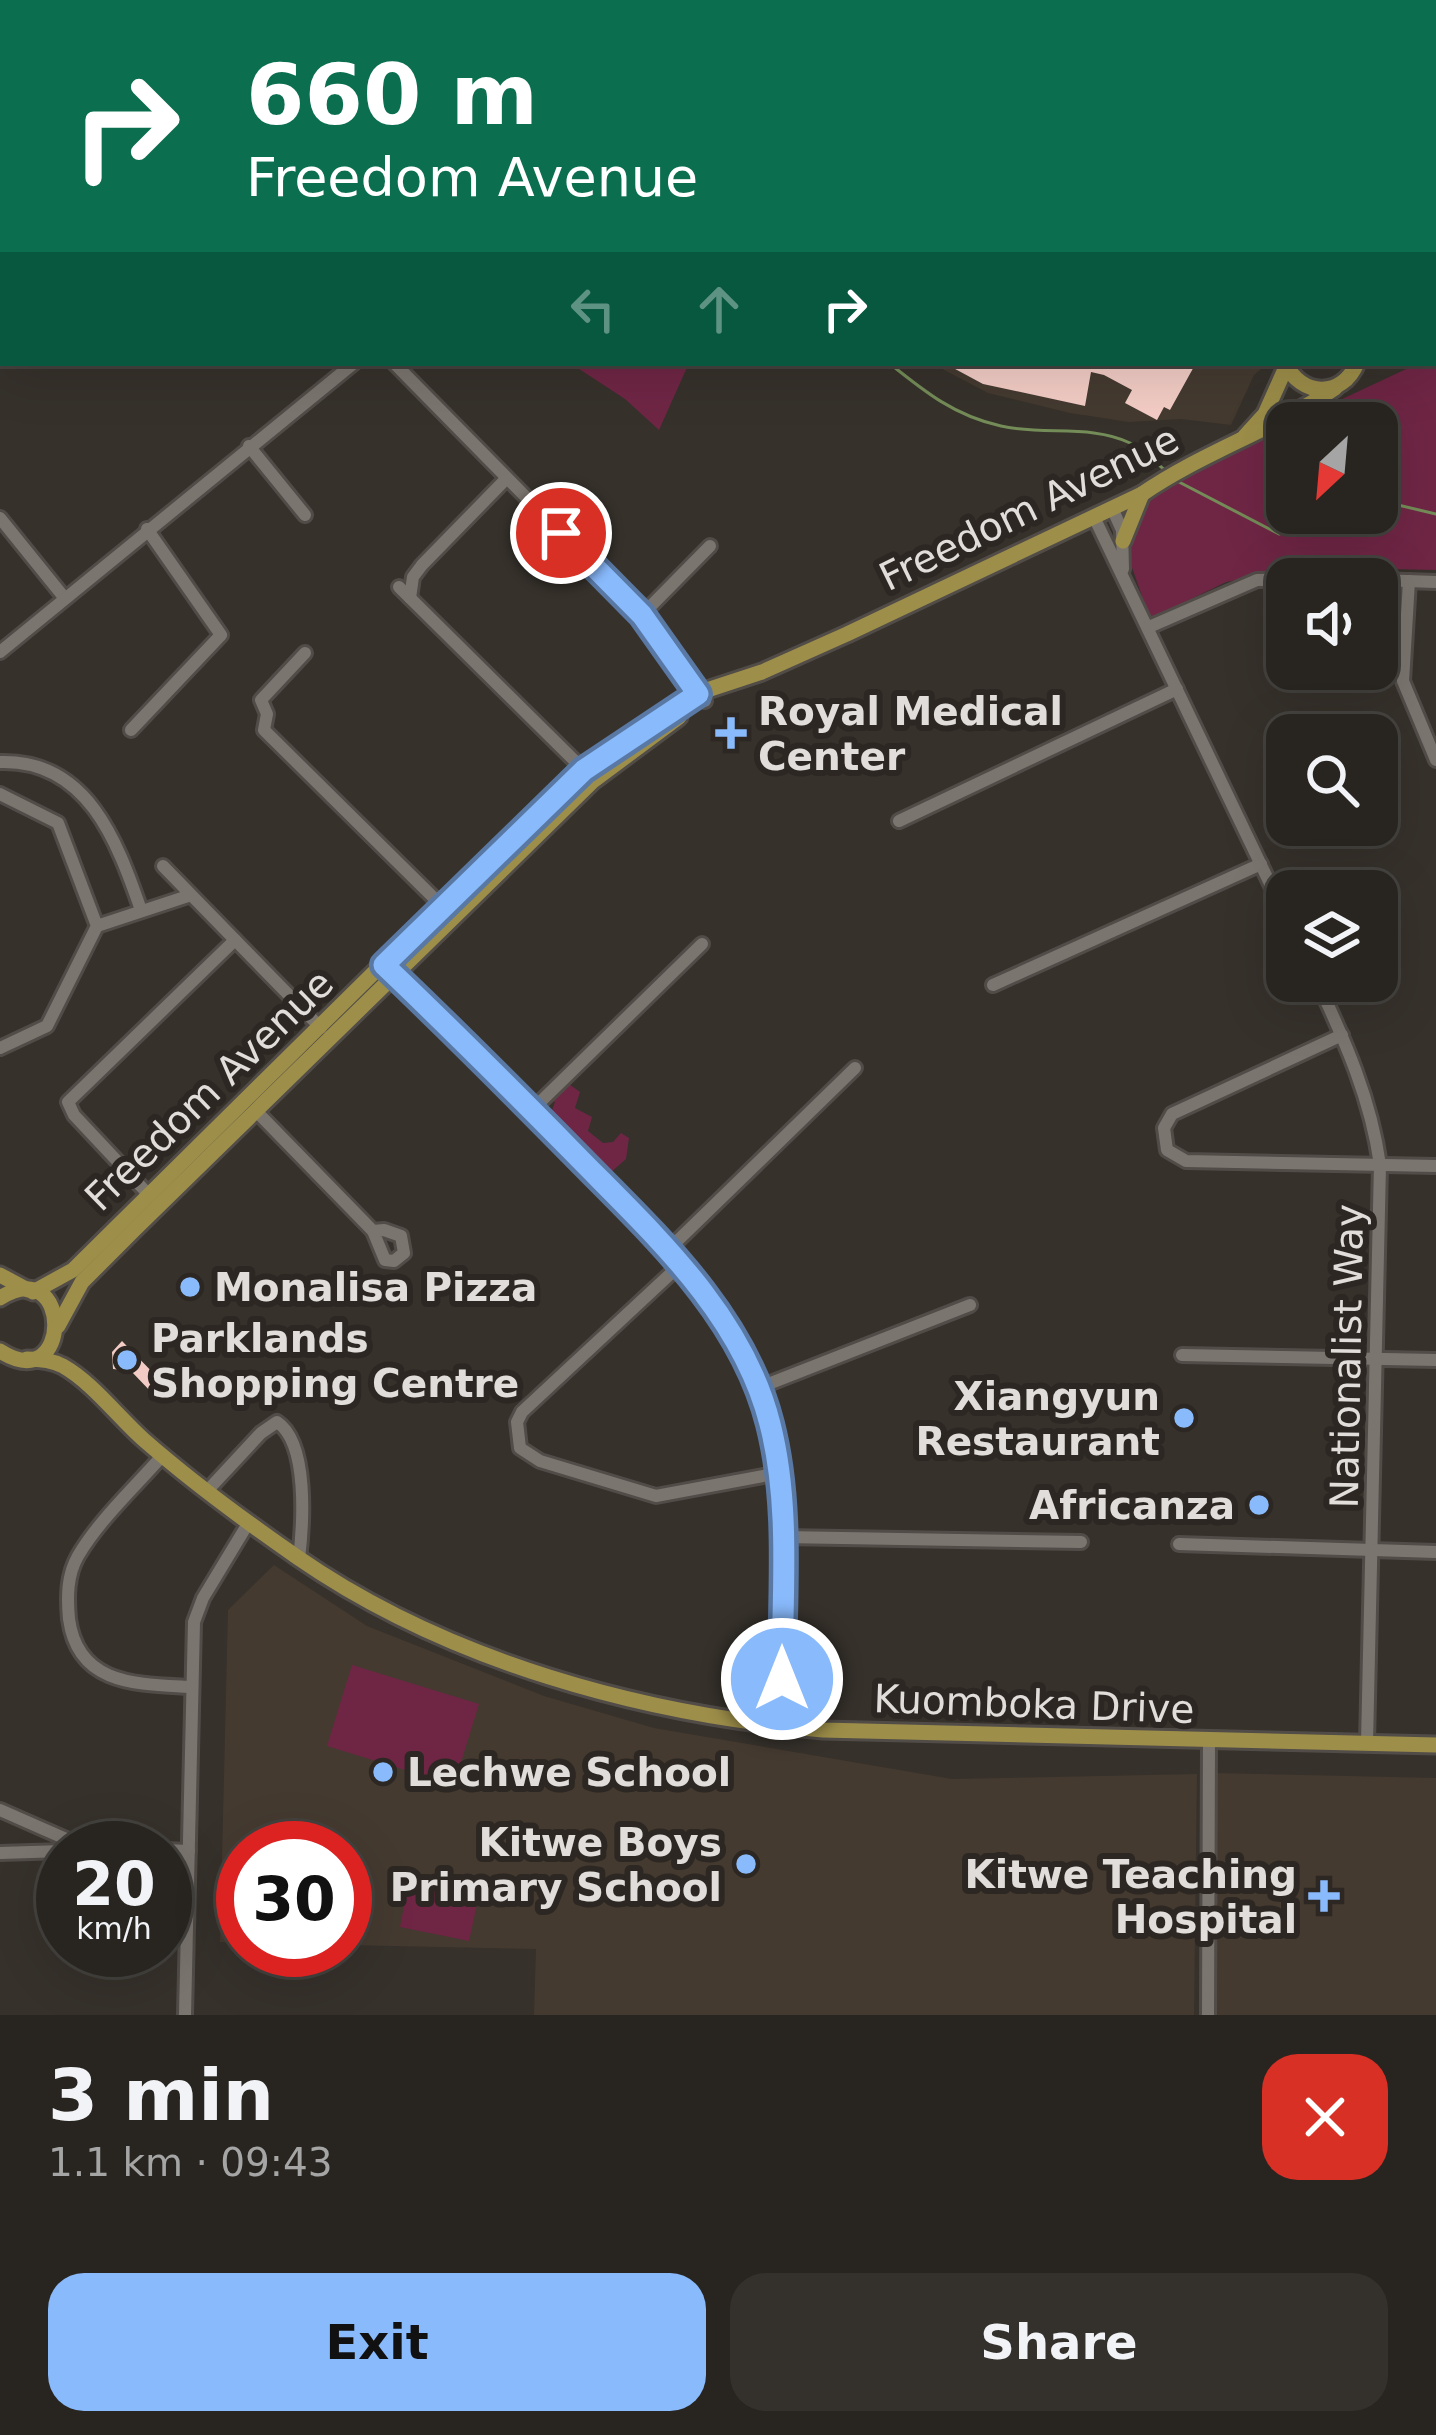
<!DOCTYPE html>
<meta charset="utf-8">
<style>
body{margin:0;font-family:"DejaVu Sans",sans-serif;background:#34312d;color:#f1f3f6;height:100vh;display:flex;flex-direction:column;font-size:45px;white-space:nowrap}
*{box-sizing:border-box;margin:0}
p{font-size:39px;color:#a5a5a5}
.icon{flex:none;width:66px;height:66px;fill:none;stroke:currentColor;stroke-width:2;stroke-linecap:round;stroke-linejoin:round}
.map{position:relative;height:2015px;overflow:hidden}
.side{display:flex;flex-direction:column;background:#282520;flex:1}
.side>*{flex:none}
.banner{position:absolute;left:0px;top:0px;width:1437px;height:366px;box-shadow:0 12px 48px #0002,0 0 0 3px #44423e;background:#0b6e4f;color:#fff;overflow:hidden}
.needle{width:78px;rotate:206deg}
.controls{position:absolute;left:1266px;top:402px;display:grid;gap:24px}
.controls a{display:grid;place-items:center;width:132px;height:132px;border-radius:24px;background:#282520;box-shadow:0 12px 48px #0002,0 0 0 3px #44423e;font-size:60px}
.speed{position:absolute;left:36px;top:1821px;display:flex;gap:24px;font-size:60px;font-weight:700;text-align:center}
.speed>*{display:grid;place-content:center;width:156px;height:156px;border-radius:50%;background:#282520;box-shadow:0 12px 48px #0002,0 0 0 3px #44423e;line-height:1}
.speed small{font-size:30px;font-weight:400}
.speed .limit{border:18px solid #d22;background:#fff;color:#111}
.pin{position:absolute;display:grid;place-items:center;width:102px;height:102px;color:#fff;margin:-51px;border:6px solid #fff;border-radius:50%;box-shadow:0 3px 12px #0007}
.me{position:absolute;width:132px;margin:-66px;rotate:0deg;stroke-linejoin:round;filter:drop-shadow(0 0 9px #0008)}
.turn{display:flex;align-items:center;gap:42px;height:252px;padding:0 48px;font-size:54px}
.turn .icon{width:156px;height:156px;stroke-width:2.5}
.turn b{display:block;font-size:84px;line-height:102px}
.lanes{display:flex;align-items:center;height:114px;padding:0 48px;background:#0003;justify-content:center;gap:60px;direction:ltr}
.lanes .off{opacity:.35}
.round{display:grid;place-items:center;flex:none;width:126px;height:126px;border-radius:36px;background:#34312d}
.headline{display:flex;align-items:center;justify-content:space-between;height:204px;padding:0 48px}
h1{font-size:72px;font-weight:600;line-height:90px}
.button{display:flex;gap:24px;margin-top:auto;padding:24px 48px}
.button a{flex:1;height:138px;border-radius:36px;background:#89bafc;color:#111;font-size:48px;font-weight:600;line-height:138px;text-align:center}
.button a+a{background:#34312d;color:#f1f3f6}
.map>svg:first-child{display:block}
.built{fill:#443a30}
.green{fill:#6f2645}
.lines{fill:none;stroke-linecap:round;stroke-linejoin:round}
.stream{stroke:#748c58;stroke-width:3}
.building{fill:#f2ccc5}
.minor-casing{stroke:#514c47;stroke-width:18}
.major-casing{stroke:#514c47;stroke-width:21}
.minor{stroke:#7b756f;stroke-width:12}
.major{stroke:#9d8e49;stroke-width:15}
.route-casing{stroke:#5979a4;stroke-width:30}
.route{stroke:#89bafc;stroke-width:21}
.poi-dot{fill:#89bafc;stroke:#2c2722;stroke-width:4.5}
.labels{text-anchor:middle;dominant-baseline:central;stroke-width:12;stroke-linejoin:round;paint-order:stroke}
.street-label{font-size:39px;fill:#e1ddda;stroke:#2c2722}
.poi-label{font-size:39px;font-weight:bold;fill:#e1ddda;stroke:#2c2722;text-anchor:start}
</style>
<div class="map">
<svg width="1436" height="2015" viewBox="0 0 1436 2015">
<rect width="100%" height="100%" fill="#36312b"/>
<g class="built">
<path d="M931,363H1268L1254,375L1231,425L1181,419L1129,422L1070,413L988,393Z"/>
<path d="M274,1565L367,1626L544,1696L654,1728L952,1779L1197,1774L1194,2015H534L536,1949L345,1945V1848H243V1943L220,1942L228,1610Z"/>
<path d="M1212,1773L1436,1778V2015H1211Z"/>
</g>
<g class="green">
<path d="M1436,355V570L1303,567L1226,582L1150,619L1127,553L1145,500L1287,425V513H1377V423H1291L1419,363H1434Z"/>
<path d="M570,363H689L659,430L625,399Z"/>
<path d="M566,1082L580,1092L575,1108L592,1117L588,1131L603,1143L613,1142L621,1133L629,1138L626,1159L610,1173L582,1147L584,1142L550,1116L555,1102L549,1099Z"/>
<path d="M352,1665L479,1704L454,1785L327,1746Z"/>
<path d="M409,1881L479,1895L469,1941L400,1927Z"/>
</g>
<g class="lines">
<g class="stream">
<path d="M526,0L531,3"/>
<path d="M889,363C925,392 955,416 1001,426C1043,436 1091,424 1130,443C1143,449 1156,463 1167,472"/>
<path d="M1179,482L1279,534L1334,513"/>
<path d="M1377,500L1436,514"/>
</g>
</g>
<g class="building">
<path d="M944,363H1196L1170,410L1164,407L1157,420L1125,403L1132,390L1104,375L1091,372L1085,406L983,384Z"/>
<path d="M122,1341L164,1384L153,1394L131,1371L113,1369L112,1352Z"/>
</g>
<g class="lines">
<g class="minor-casing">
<g id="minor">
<path d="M329,0L330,3"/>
<path d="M1266,0L1277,3"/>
<path d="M839,3L841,0"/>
<path d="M1434,34H1436"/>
<path d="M1434,85L1436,84"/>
<path d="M394,363L642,615L705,701"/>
<path d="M249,446L305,515"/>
<path d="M1112,508L1122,530L1123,569"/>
<path d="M1094,517L1287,919"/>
<path d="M0,518L63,596"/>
<path d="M1377,580L1436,582"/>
<path d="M1409,581L1403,681L1436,760"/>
<path d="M399,587L589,775"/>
<path d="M410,598L413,577L422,565L506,479"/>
<path d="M642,615L710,546"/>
<path d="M1149,627L1257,580L1345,579"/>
<path d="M0,652L354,363"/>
<path d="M305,653L261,700L267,714L264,730L443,907"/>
<path d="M131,730L221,635L147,529"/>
<path d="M0,762C87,759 117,841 141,910"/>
<path d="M0,794L58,823L97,926L47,1026L0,1048"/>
<path d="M899,821L1177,689"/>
<path d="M163,866L321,1028"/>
<path d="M97,926L191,895"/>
<path d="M384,965C451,1031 519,1097 584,1164C658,1239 738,1314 769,1419C797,1510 782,1631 781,1727"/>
<path d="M1317,981C1345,1041 1371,1099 1380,1165L1367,1743"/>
<path d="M993,985L1261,864"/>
<path d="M1342,1035L1172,1114L1164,1128L1167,1150L1186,1161L1436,1166"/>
<path d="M532,1110L702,944"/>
<path d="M257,1112L373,1231"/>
<path d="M149,1195L74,1115L68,1102L235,940"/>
<path d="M384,1230L401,1236L404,1253L394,1261L385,1260L373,1231Z"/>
<path d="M668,1250L855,1068"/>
<path d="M681,1264L522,1412L517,1422L520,1448L540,1461L656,1496L779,1473"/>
<path d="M1182,1355L1436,1360"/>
<path d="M758,1388L970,1305"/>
<path d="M162,1456C135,1487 99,1520 78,1556C67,1575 67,1597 69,1619C78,1686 138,1684 192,1687"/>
<path d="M208,1490L261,1433L277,1422C309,1443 303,1525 299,1559"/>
<path d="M783,1537L1081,1542"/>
<path d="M1179,1544L1436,1552"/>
<path d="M0,1810L82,1846L117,1848"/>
<path d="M165,1850L189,1851"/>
<path d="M0,1853L63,1851"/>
<path d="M185,2015L194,1622L203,1598L249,1522"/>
<path d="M1208,2015L1209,1742"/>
</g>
</g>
<g class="major-casing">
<g id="major">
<path d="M775,0L780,3"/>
<path d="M106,3L114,0"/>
<path d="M0,24H3"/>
<path d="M1434,342L1436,341"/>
<path d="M1285,363C1301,397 1342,399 1357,363"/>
<path d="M1245,436L1265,414L1286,367"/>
<path d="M1123,541L1142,494"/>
<path d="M0,1275L28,1290"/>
<path d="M33,1292L73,1270L497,851L584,770L616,746L698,693L762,672L847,634L1142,494C1203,452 1273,430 1335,388"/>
<path d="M0,1298C73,1252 73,1398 0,1351"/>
<path d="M58,1326L82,1282L135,1229L593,781L679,717"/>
<path d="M27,1359C40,1359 52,1360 63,1366C93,1383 118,1417 144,1440C192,1482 245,1521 297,1557C447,1661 643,1715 823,1730L1436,1745"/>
</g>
</g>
<use href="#minor" class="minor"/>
<use href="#major" class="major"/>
</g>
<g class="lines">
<g class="route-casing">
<path id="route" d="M561,533L642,615L698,694L584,770L384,965C448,1026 511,1089 573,1152C650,1231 742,1312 770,1424C791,1506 782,1595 782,1679"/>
</g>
<use href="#route" class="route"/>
</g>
<g class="poi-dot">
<path d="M725 715h12v12h12v12h-12v12h-12v-12h-12v-12h12z"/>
<circle cx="190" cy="1287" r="12"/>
<circle cx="127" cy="1360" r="12"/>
<circle cx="1184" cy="1418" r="12"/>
<circle cx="1259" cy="1505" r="12"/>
<circle cx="383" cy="1772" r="12"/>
<circle cx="746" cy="1864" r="12"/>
<path d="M1318 1878h12v12h12v12h-12v12h-12v-12h-12v-12h12z"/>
</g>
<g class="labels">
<g class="street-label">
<text transform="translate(1029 508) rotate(-26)">Freedom Avenue</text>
<text transform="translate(209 1090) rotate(-44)">Freedom Avenue</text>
<text transform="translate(1347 1356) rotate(-89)">Nationalist Way</text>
<text transform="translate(1034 1704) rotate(2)">Kuomboka Drive</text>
</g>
<g class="poi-label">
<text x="758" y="711">Royal Medical<tspan x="758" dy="45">Center</tspan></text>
<text x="214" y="1287">Monalisa Pizza</text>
<text x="151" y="1338">Parklands<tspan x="151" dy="45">Shopping Centre</tspan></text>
<text x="1160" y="1396" text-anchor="end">Xiangyun<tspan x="1160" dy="45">Restaurant</tspan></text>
<text x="1235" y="1505" text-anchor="end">Africanza</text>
<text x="407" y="1772">Lechwe School</text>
<text x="722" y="1842" text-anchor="end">Kitwe Boys<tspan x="722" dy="45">Primary School</tspan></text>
<text x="1297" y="1874" text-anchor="end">Kitwe Teaching<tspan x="1297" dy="45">Hospital</tspan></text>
</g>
</g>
</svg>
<div class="controls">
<a><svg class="needle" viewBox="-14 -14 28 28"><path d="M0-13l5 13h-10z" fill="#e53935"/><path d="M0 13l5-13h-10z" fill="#a5a5a5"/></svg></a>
<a><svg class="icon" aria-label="sound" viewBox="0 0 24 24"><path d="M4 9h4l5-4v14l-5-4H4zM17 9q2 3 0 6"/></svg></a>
<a><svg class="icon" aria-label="search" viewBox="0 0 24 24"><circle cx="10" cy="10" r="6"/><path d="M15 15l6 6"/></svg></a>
<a><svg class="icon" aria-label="layers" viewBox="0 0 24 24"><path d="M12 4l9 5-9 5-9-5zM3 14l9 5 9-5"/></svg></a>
</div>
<div class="speed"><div>20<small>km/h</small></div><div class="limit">30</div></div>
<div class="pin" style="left:561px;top:533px;background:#d93025"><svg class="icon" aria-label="arrive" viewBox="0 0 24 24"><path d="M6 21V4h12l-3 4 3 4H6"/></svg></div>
<svg class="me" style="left:782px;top:1679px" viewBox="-20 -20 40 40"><circle r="17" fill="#89bafc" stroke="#fff" stroke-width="3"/><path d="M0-11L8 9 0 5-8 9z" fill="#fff"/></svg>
<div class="banner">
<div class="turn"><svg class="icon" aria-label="right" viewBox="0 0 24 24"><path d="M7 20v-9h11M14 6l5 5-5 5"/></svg><div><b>660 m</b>Freedom Avenue</div></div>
<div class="lanes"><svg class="icon off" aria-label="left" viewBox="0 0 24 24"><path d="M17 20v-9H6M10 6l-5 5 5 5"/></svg><svg class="icon off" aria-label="ahead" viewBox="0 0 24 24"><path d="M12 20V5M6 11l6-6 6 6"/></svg><svg class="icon" aria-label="right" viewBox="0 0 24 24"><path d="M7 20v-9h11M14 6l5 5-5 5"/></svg></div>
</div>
</div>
<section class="side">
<div class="headline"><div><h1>3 min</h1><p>1.1 km · 09:43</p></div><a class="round" style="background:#d93025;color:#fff"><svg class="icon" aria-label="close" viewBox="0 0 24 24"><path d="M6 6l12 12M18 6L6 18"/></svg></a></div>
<div class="button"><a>Exit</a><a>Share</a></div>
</section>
